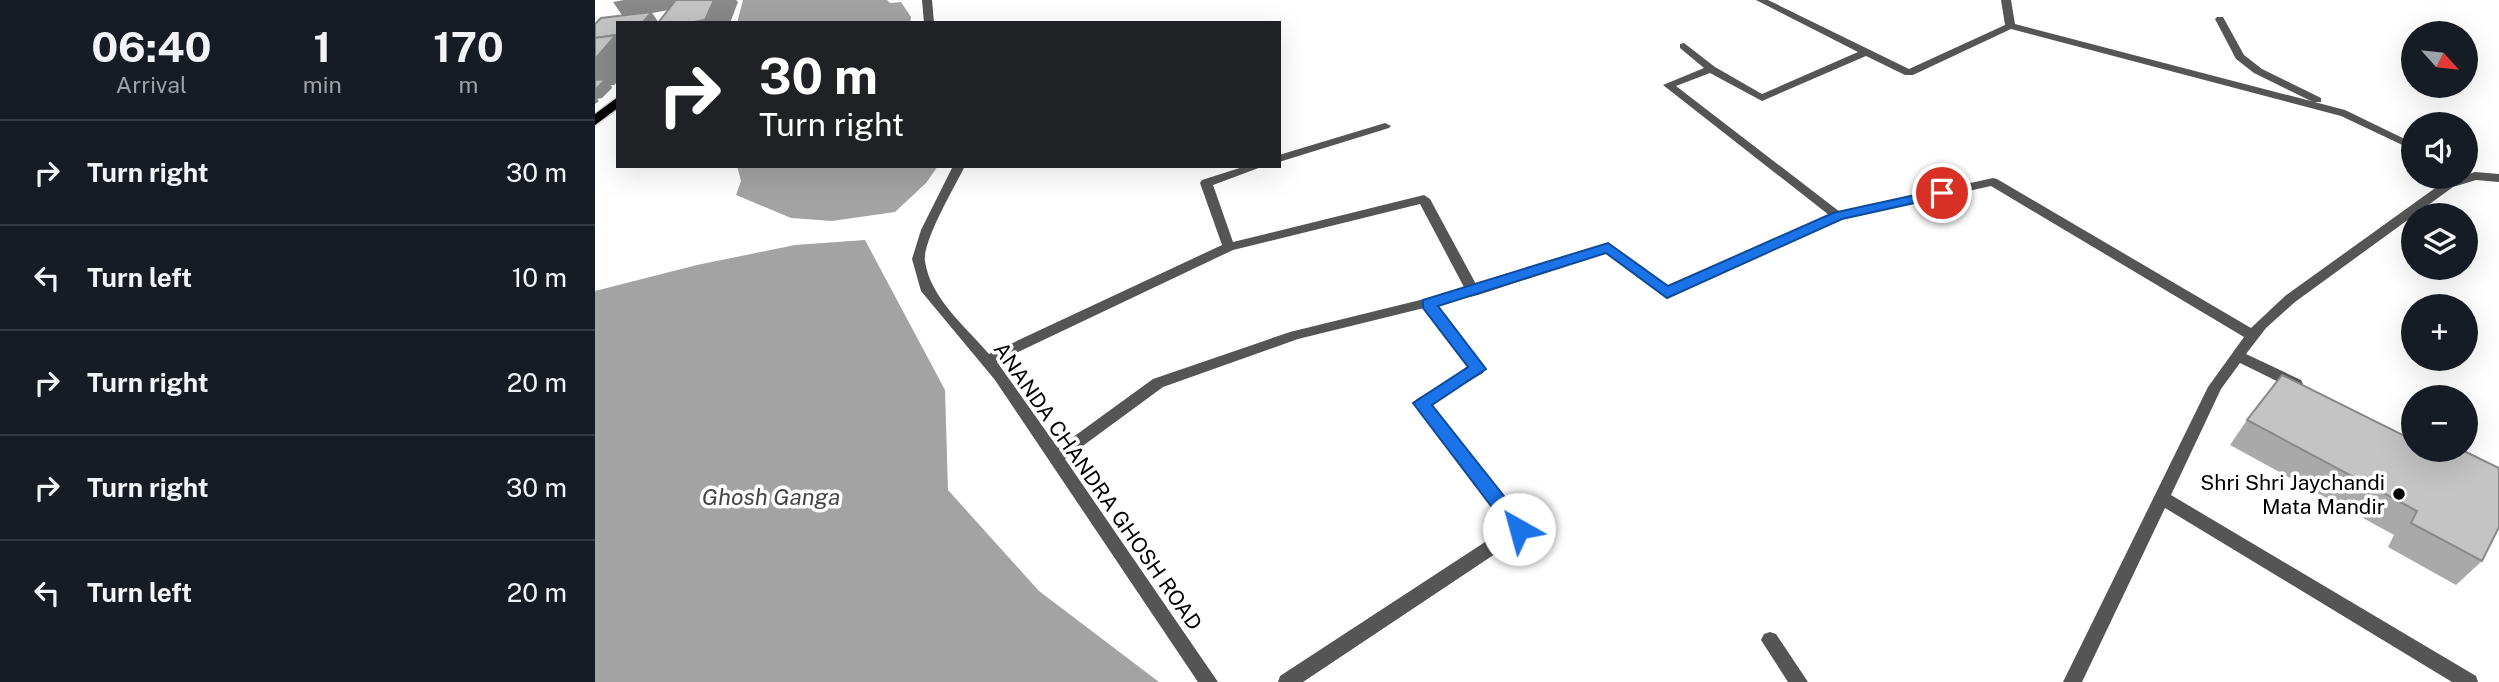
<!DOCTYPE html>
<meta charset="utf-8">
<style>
body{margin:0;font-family:"Public Sans",sans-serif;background:#242831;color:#f1f3f6;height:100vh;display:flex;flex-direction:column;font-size:26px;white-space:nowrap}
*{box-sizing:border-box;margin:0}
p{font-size:23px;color:#9ea1a6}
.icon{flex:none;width:38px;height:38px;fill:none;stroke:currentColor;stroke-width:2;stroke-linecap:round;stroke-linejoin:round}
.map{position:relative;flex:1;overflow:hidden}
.sheet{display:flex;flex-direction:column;background:#171b24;width:595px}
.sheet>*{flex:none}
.banner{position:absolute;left:21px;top:21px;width:665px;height:147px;border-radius:0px;box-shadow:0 7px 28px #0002;background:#202124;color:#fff;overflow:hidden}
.needle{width:46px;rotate:117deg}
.controls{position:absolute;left:1806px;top:21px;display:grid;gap:14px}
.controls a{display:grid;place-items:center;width:77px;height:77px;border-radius:50%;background:#171b24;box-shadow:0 7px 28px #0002;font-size:35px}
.pin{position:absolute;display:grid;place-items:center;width:60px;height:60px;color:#fff;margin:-30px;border:4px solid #fff;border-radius:50%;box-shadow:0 2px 7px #0007}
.me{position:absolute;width:77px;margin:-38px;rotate:322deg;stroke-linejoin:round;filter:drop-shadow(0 0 5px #0008)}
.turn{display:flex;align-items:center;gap:24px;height:147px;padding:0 28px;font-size:32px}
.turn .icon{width:91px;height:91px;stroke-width:2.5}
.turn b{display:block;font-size:49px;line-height:60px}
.eta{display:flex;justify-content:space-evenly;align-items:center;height:119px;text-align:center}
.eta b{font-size:42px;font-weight:700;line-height:49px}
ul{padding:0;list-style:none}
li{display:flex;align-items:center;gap:21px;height:105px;padding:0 28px;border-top:2px solid #363941}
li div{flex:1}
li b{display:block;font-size:26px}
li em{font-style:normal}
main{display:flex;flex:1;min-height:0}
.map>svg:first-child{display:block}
.water{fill:#a3a3a3}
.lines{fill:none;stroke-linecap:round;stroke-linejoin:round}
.primary-casing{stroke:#dbdbdb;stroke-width:3}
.minor{fill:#555;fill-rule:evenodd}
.primary{fill:#000;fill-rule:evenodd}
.wall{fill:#a9a9a9}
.shaded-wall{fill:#898989}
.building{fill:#c4c4c4;stroke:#898989;stroke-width:2}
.route{fill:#1a73e8;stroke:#114b97;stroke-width:2}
.poi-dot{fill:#000;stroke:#fff;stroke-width:2.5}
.labels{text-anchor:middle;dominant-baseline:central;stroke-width:7;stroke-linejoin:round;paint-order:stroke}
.poi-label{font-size:21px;fill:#000;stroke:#fff;text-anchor:end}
.street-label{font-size:21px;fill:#000;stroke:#fff}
.water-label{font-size:23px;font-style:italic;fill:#444;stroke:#fff}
</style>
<main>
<section class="sheet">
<div class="eta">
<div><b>06:40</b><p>Arrival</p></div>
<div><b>1</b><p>min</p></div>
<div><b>170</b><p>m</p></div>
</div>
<ul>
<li><svg class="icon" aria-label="right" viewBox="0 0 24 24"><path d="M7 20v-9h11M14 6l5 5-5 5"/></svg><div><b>Turn right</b></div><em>30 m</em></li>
<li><svg class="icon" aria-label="left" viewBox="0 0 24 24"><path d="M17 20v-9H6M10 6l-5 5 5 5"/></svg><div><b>Turn left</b></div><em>10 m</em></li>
<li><svg class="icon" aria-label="right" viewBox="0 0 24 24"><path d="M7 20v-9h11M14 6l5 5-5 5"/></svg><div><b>Turn right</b></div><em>20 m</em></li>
<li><svg class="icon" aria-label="right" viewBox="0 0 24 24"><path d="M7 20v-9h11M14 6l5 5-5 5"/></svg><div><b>Turn right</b></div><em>30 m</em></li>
<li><svg class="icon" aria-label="left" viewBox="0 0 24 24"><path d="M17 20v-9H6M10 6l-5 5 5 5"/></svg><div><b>Turn left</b></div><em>20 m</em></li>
</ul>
</section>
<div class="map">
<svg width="1904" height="682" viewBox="0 0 1904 682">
<rect width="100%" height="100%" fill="#fff"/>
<g class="water">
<path d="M148,0H292L295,3L306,2L316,17L315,23H142Z"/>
<path d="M142,166H343L331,183L300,212L237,221L196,218L141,195L146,181Z"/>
<path d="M270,240L350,390L353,490L444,591L564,682H0V291L102,265L200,245Z"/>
</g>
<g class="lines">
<g class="primary-casing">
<path id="primary" d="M23,97V108L0,125V114Z"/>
</g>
<g class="minor">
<path d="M327,0H337L339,23H329Z"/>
<path d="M1161,0H1173L1314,69L1410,25L1406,0H1416L1420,24L1750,110L1818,143V150L1746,116L1416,29L1318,75H1310L1271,56L1167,101L1115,73L1081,86L1245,212L1398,178L1402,179L1656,328L1690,296L1850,181L1880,172L1904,174V182L1881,180L1858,187L1700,302L1671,328L1651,354L1706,380L1708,384L1706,388H1696L1645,363L1626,389L1576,495L1881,676L1883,682H1857L1570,508L1487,682H1468L1613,387L1649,337L1396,186L1247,219L1072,297L1011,253L883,295L841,305L890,369L888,373L836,404L932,529L930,534L708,682H683L685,676L913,527L820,403L822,399L874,368L829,308L703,339L568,387L470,459L623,682H603L400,380L326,291L317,259L326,230L358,166H370C360,186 327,242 330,261C335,298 371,327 394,354L627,245L605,183L607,180L651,166H669L618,185L638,242L829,195L835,199L882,286L1013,244L1073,287L1234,215L1068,85L1109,68L1085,48V44L1089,43L1120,67L1167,94L1263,52ZM825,204L870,289L695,332L558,379L463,448L402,362L638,250Z"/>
<path d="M1622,17H1628L1649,55L1667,69L1726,98V102H1718L1659,73L1641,59L1620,19Z"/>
<path d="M790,123L796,126L794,128L684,162V155Z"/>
<path d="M1175,632L1181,634L1213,682H1193L1166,640L1169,634Z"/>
</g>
<use href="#primary" class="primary"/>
</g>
<path class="wall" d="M1652,420L1853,458L1860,450H1867L1887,561L1861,585L1793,547L1799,535L1635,445Z"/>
<g class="shaded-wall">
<path d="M29,0H91L85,8L57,13L64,23H47L29,18L18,2Z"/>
<path d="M119,0H141L143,2L135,23H93Z"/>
<path d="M21,35L23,38V81L19,85H16L17,88L7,98L2,99L4,101L0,104V46Z"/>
</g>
<g class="building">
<path d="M81,0H119L110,20L93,23H63Z"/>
<path d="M57,12L47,23H23V38L21,35L0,38V24L6,18Z"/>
<path d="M21,35L1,58H0V38Z"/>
<path d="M11,79L1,89H0V80Z"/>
<path d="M1687,375L1818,440V450H1837L1856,459L1861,450H1867L1904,468V527L1887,561L1816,523L1822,511L1652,420Z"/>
</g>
<path class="route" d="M1347,189L1353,193L1351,196L1247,219L1072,298L1011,253L843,306L891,369L837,405L931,524L934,529L931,535H918L818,403L873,367L828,308V300L1013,243L1073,286L1238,213Z"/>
<circle class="poi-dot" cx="1804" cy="494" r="7"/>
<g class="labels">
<g class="poi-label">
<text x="1790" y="482">Shri Shri Jaychandi<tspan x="1790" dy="24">Mata Mandir</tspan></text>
</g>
<g class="street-label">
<text transform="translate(503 486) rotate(55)">ANANDA CHANDRA GHOSH ROAD</text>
</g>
<g class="water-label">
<text x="176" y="496">Ghosh Ganga</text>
</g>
</g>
</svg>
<div class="controls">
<a><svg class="needle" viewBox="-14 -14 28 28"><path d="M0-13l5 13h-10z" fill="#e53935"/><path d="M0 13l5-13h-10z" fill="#9ea1a6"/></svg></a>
<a><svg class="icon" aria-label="sound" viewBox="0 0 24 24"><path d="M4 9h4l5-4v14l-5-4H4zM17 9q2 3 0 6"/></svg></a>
<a><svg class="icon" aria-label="layers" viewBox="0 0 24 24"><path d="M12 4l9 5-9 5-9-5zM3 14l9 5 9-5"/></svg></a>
<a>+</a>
<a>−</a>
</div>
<div class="pin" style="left:1347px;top:193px;background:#d93025"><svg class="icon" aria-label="arrive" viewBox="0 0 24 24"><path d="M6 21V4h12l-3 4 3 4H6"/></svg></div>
<svg class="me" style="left:924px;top:529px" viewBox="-20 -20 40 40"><circle r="19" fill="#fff"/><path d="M0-13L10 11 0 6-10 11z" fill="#1a73e8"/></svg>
<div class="banner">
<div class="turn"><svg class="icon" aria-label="right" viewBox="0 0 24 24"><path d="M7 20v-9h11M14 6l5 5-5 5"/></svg><div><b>30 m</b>Turn right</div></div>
</div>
</div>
</main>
